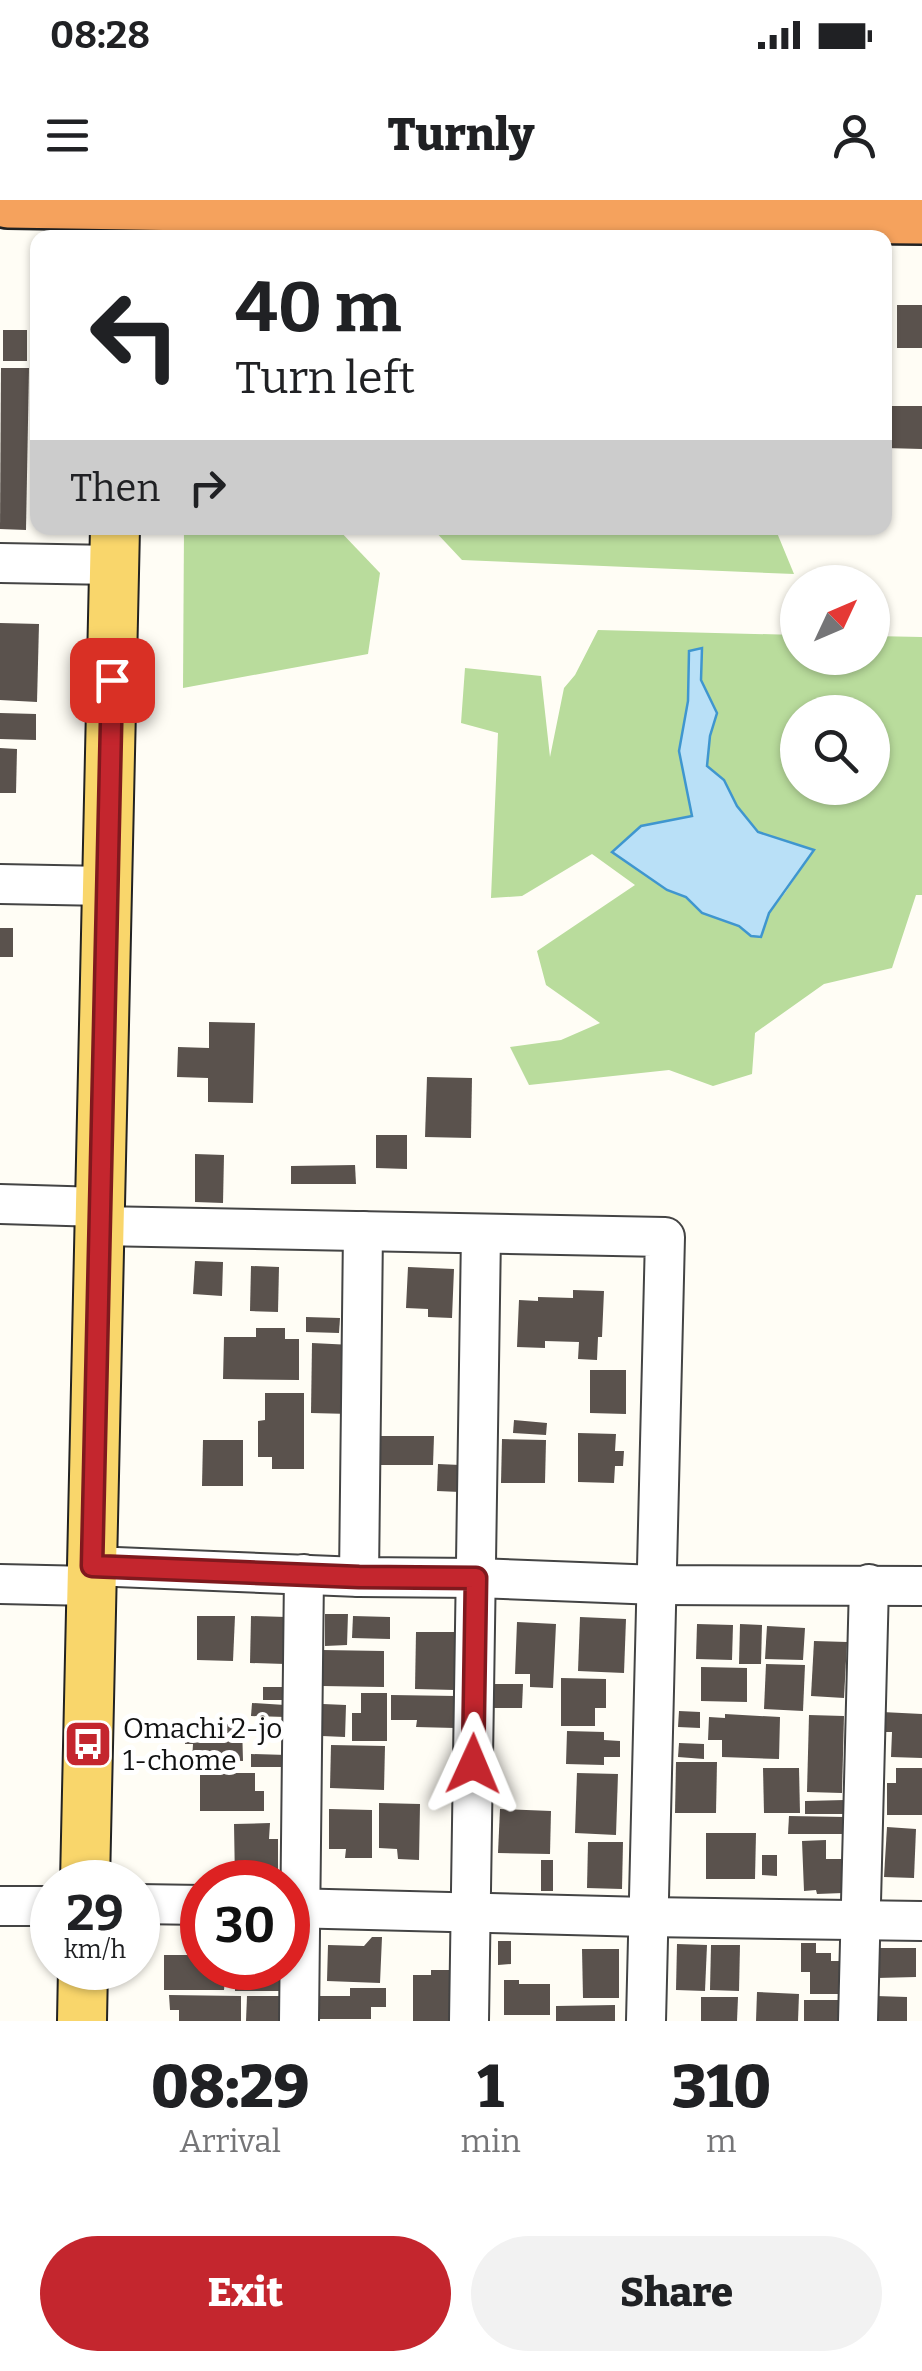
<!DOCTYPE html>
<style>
body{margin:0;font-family:Bitter,serif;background:#f2f2f2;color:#202124;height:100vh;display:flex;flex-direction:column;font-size:38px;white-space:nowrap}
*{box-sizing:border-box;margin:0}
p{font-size:32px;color:#757577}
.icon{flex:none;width:55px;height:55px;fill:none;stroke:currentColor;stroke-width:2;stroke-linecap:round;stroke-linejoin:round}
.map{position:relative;height:1821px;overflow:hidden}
.sheet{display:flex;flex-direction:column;background:#fff;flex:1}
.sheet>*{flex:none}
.banner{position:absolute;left:30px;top:30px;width:862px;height:305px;border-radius:20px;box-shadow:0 2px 8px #0004;background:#fff;color:#202124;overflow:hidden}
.needle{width:65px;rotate:46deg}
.buttons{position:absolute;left:780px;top:365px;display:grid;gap:20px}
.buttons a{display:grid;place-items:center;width:110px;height:110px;border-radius:50%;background:#fff;box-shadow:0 2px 8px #0004;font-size:50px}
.speed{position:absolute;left:30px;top:1660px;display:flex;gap:20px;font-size:50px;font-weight:700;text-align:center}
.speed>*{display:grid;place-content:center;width:130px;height:130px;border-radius:50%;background:#fff;box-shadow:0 2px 8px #0004;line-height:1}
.speed small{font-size:25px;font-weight:400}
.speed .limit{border:15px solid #d22;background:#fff;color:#111}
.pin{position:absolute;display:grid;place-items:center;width:85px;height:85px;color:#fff;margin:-42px;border-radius:20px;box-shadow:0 5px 15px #0006}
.me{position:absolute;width:110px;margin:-55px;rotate:1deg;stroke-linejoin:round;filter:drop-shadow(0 0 8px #0008)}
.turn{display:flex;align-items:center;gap:35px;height:210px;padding:0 40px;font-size:45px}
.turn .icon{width:130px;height:130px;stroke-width:2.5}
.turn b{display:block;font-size:70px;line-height:85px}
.then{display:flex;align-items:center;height:95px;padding:0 40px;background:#0003;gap:20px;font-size:38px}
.eta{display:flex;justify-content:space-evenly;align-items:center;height:170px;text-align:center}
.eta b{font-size:60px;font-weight:800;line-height:70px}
.cta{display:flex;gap:20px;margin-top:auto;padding:20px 40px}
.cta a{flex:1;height:115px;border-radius:60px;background:#c4262e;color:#fff;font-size:40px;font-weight:800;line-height:115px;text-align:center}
.cta a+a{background:#f2f2f2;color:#202124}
.status{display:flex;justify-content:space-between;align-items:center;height:70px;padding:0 50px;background:#fff;direction:ltr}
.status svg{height:28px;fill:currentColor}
header{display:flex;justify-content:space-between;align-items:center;height:130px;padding:0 40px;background:#fff;font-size:45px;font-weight:800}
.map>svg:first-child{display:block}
.forest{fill:#b9dc9c;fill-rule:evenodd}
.water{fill:#b9e0f7;stroke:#3f96cf;stroke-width:2.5}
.building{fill:#5a524d}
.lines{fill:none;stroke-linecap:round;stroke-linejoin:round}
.minor-casing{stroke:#444;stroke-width:42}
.major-casing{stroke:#222;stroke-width:52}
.highway-casing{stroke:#222;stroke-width:60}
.minor{stroke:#fff;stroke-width:38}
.major{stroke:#f9d66b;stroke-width:48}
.highway{stroke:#f5a25d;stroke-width:55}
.route-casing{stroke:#7f191e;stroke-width:25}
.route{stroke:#c4262e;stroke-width:18}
.labels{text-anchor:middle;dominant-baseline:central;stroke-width:10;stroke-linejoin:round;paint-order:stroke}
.poi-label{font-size:28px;fill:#111;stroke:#fff;text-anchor:start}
</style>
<div class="status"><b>08:28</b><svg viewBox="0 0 49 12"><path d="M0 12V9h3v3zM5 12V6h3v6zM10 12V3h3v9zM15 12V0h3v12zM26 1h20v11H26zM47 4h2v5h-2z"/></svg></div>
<header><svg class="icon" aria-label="menu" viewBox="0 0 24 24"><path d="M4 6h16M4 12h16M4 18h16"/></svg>Turnly<svg class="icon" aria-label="person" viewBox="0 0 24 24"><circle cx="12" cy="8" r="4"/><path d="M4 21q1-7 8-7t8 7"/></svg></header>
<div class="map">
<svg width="922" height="1821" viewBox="0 0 922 1821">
<rect width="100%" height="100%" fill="#fffdf5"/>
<g class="forest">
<path d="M184,328H337L380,373L368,454L183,488Z"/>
<path d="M432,328H775L794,374L462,360Z"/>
<path d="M598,430L797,435L798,458H872L873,436L922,437V695H916L892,768L824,784L755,833L752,874L713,886L669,870L529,885L510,847L561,840L600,823L546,785L537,751L635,685L592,654L522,696L491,698L498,533L461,523L465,468L541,476L550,557L564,488L575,475ZM701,448V480L717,513L710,536L707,566L724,580L737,606L758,632L814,650L785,693L751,736L739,726L702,713L686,697L641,626L692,617L679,551L688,501L689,451ZM798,512H872V588H798Z"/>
</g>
<path class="water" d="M702,448L701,480L717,513L710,536L707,566L724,580L737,606L758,632L814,650L769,713L761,737L751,736L739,726L702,713L686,697L667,690L612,652L641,626L692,616L679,551L688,501L689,451Z"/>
<g class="building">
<rect x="897" y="105" width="25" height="43"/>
<rect x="3" y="130" width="24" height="31"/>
<path d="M1,168H29L26,330L0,329Z"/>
<path d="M885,206H922V249L885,248Z"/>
<path d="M0,423L39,424L37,502L0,500Z"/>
<path d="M0,513L36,514V540L0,539Z"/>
<path d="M0,548L17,549L16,593H0Z"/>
<rect x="0" y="728" width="13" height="29"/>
<path d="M209,822L255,823L253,903L208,902V878L177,877L178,847L209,848Z"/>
<path d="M427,877L472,878L471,938L425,937Z"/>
<path d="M376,935H407V969L376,968Z"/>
<path d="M195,954L224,955L223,1003L195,1002Z"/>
<path d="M355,965L356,984H291V966Z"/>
<path d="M195,1061L223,1062L222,1096L193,1094Z"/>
<path d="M251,1066L279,1067L278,1112L250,1111Z"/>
<path d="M408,1067L454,1069L452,1118L428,1117V1109L406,1108Z"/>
<path d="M573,1090L604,1091L602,1137H598L597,1160L578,1159L579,1142L545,1141V1148L517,1147L519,1100L538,1101V1097L573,1098Z"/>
<path d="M306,1117L340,1118L339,1133L306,1132Z"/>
<path d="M256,1128H285V1139H299V1180L223,1179L224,1137H256Z"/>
<path d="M312,1143L352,1145L350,1214L311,1213Z"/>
<path d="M590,1170H626V1214L590,1213Z"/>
<path d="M265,1193H304V1269H272V1257H258V1221L265,1220Z"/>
<path d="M514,1220L547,1223L546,1235L513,1233Z"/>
<path d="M578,1233L616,1234L615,1251H624L623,1266H615L614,1283L578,1282Z"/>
<path d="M376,1236H434L433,1265H376Z"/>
<path d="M502,1239L546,1240L545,1283H501Z"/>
<path d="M203,1240H243V1286H202Z"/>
<path d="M438,1264L460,1265V1292L437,1291Z"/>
<path d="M325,1414H348L347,1445L325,1446Z"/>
<path d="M197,1416H235L233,1461L197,1460Z"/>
<path d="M251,1416L286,1417L285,1464L250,1463Z"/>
<path d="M353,1416L390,1417V1439L352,1438Z"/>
<path d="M580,1417L626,1419L624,1473L578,1471Z"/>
<path d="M517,1422L556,1424L553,1488L530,1487V1474H515Z"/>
<path d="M697,1424L733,1425L732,1460L696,1459Z"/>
<path d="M740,1424L762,1425L761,1464H739Z"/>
<path d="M767,1426L805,1428L803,1460L765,1459Z"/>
<path d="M416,1432H455V1490L415,1489Z"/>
<path d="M814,1441L847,1442L844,1498L811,1496Z"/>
<path d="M322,1450L384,1451V1487L322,1486Z"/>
<path d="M766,1464L805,1465L803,1511L764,1509Z"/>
<path d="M701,1467L747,1468V1502L701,1501Z"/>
<path d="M561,1478L606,1479V1508H595V1526H561Z"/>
<path d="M492,1484H523L522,1508H492Z"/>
<path d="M263,1487H287L286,1500H263Z"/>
<path d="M361,1493H387V1541H352V1513H361Z"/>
<path d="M391,1495L456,1496L455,1528L416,1527L417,1520H391Z"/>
<path d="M252,1503L285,1505V1517L251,1516Z"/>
<path d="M323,1504L346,1505L345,1537L322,1536Z"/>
<path d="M679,1511L700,1512V1528L678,1527Z"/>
<path d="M882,1512L922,1514V1558L891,1557L892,1532H881Z"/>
<path d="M725,1514L780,1517L779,1559L722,1557V1540H708L709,1517L725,1518Z"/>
<path d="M809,1515L844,1516L842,1593L807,1592Z"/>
<path d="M193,1524H242L243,1561H192L193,1544H185V1531H193Z"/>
<path d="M567,1531L604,1532V1540L620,1541V1557H604V1565L566,1564Z"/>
<path d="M679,1543L704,1544V1559L678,1557Z"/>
<path d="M331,1545L385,1546L384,1590L330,1588Z"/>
<path d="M251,1554L287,1555V1567H251Z"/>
<path d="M676,1562H717L716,1613H675Z"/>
<path d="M763,1568H799L800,1613H764Z"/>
<path d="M896,1568H922V1615H887V1583H896Z"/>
<path d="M200,1573H255V1591H264V1611H200Z"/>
<path d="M577,1573L618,1574L616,1635L575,1633Z"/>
<path d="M845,1600V1614H805V1601Z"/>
<path d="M379,1603L420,1604L419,1660L398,1659L397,1649L379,1648Z"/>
<path d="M329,1609L372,1610V1658H345L346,1649H329Z"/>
<path d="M500,1609L551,1611L550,1654L498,1653Z"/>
<path d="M789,1616L845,1617L844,1634H788Z"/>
<path d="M270,1623L269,1639H278V1682H235L234,1624Z"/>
<path d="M887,1627L916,1629L914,1678L884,1677Z"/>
<path d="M706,1633H756L755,1679H706Z"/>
<path d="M826,1640V1659H842L843,1693L817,1694L816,1690L804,1691L802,1641Z"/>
<path d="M588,1642H623L622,1689L587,1688Z"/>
<path d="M762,1655H777V1676L762,1675Z"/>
<rect x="541" y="1660" width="12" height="31"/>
<path d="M372,1737H382L380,1783L327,1781L328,1745L364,1746Z"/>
<path d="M498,1741H511V1764L498,1765Z"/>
<path d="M801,1743H816V1753H831V1761H840V1794H810V1772H801Z"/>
<path d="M677,1744L707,1745L705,1791L676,1790Z"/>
<path d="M711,1745H740L739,1791L710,1790Z"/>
<path d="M877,1748H916V1777L877,1778Z"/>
<path d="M582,1749H619V1798H583Z"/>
<path d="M164,1755H202V1768H231V1780H225L224,1790H164Z"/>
<rect x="235" y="1768" width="46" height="23"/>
<path d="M431,1770H453V1821H413V1775H431Z"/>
<path d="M504,1780H519V1784H550V1815H504Z"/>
<path d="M350,1788H386V1807H371V1819H319V1796H350Z"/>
<path d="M757,1792L799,1794L798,1821H756Z"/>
<path d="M169,1795L241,1796V1821H179V1810H170Z"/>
<path d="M247,1796H283V1821H246Z"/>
<path d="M876,1796L907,1797V1821H875Z"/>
<path d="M701,1797H738L737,1821H701Z"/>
<rect x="804" y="1800" width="36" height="21"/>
<path d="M615,1805V1821H556V1806Z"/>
</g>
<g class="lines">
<g class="minor-casing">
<g id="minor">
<path d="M0,363L114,365"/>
<path d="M0,684L107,686"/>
<path d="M0,1004L100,1007"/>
<path d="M99,1026L665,1037L646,1821"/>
<path d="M92,1366L359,1377L476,1378L658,1385L922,1386"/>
<path d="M359,1377L363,1031"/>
<path d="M0,1384L91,1386"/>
<path d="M138,1704L202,1705"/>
<path d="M0,1706H52"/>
<path d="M288,1708L647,1717L922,1721"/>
<path d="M299,1821L304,1374"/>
<path d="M469,1821L481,1034"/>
<path d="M858,1821L869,1384"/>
</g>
</g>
<g class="major-casing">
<g id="major">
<path d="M85,1682L115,328"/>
<path d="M82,1821L83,1768"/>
</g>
</g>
<g class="highway-casing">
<path id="highway" d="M8,0L431,7L498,12L922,16"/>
</g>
<use href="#minor" class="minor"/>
<use href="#major" class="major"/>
<use href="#highway" class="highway"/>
</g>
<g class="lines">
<g class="route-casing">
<path id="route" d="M112,480L92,1366L359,1377L476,1378L473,1564"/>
</g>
<use href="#route" class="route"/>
</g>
<defs>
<g id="bus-square" transform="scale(2.5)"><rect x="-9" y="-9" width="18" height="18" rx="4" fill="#c4262e" stroke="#fff"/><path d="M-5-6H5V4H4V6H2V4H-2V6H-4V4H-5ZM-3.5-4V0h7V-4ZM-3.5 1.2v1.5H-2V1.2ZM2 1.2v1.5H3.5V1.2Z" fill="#fff"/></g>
</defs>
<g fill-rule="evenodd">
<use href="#bus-square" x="88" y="1544"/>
</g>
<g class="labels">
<g class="poi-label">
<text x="123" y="1528">Omachi 2-jo<tspan x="123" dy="32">1-chome</tspan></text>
</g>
</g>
</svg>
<div class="buttons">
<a><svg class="needle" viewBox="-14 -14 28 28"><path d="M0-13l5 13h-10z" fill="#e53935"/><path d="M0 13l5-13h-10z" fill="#757577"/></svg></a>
<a><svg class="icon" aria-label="search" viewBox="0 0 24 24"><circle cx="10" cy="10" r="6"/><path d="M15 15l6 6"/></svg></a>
</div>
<div class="speed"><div>29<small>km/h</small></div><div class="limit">30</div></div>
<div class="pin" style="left:112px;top:480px;background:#d93025"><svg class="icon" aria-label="arrive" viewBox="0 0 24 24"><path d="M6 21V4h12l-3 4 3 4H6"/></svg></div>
<svg class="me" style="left:473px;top:1564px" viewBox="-20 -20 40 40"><path d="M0-17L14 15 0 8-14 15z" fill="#c4262e" stroke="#fff" stroke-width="4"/></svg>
<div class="banner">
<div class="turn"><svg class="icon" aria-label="left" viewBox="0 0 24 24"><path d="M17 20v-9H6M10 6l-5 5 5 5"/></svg><div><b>40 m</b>Turn left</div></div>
<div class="then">Then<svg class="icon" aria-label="right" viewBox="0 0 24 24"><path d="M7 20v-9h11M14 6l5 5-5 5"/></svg></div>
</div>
</div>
<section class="sheet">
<div class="eta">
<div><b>08:29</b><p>Arrival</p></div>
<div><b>1</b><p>min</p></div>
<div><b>310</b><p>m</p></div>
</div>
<div class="cta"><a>Exit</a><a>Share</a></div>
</section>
